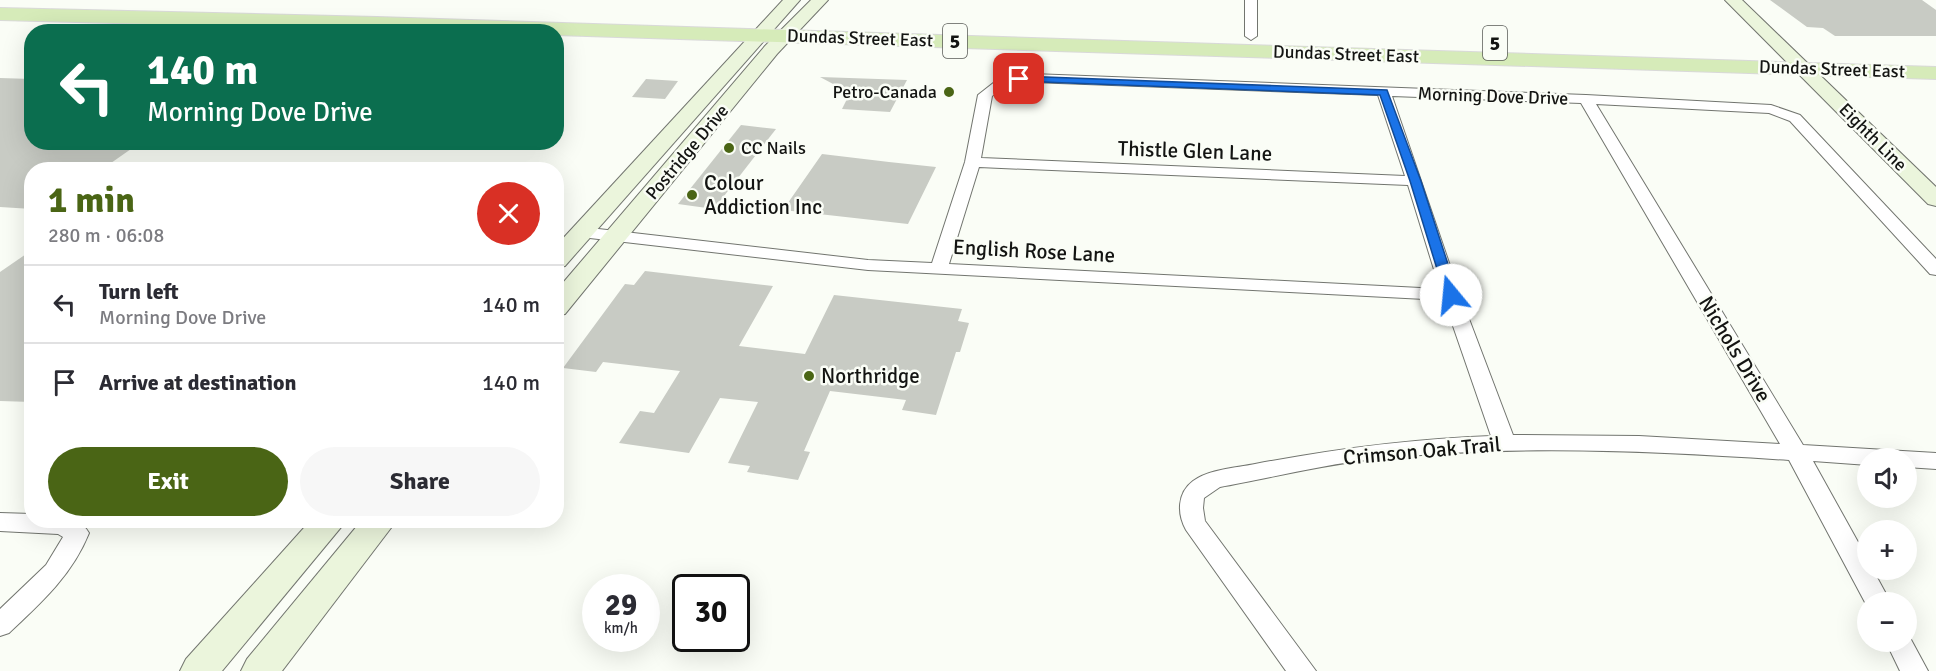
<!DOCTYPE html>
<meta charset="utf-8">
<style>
body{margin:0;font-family:Signika,sans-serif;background:#f7f7f7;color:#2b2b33;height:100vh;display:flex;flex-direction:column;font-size:22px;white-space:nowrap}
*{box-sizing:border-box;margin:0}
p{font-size:20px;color:#7c7c81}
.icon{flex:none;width:33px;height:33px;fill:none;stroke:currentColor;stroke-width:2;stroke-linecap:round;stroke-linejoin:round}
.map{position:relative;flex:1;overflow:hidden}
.panel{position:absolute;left:24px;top:162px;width:540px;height:366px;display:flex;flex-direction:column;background:#fff;border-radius:24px;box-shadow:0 6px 24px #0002}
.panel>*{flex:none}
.banner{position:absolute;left:24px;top:24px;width:540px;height:126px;border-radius:24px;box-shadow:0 6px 24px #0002;background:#0b6e4f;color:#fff;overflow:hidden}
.tools{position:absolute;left:1857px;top:448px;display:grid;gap:12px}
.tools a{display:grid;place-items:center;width:60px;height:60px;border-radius:50%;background:#fff;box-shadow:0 6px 24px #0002;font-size:30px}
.speed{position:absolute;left:582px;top:574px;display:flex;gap:12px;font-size:30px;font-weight:700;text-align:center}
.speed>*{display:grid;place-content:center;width:78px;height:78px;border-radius:50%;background:#fff;box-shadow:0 6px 24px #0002;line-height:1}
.speed small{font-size:15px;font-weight:400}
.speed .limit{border:3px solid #111;border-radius:9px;background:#fff;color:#111}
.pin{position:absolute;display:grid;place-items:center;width:51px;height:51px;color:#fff;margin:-26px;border-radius:12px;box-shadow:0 3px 9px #0006}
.me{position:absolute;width:66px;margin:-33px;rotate:343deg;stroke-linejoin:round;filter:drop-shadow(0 0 4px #0008)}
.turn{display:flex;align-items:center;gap:21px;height:126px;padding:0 24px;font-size:27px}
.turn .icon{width:78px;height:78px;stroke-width:2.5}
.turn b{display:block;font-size:42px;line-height:51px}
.round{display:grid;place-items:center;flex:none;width:63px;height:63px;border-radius:32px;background:#f7f7f7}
.headline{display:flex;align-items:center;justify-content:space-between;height:102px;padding:0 24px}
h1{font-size:36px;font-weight:700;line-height:45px;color:#4a6515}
.action{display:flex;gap:12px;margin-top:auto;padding:12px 24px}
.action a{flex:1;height:69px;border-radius:36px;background:#4a6515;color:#fff;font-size:24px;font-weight:700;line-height:69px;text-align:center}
.action a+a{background:#f7f7f7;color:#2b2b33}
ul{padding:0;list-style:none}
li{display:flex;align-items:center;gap:18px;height:78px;padding:0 24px;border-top:2px solid #e1e1e2}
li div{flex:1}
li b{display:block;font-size:22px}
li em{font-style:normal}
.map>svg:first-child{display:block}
.building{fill:#c8cbc4}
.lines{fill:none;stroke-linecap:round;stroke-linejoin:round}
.street-casing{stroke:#72756f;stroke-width:2}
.secondary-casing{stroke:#72756f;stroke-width:2}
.primary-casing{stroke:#d9d9d9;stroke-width:2}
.street{fill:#fff;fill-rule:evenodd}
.secondary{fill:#ebf5dc;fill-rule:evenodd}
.primary{fill:#d6ebb9;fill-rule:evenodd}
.route{fill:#1a73e8;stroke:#114b97;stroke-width:1.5}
.poi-dot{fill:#4a6515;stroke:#fafdf6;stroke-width:2}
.labels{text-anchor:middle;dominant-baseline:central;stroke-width:5;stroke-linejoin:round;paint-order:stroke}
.far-street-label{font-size:18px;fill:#131412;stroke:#fafdf6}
.far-poi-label{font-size:18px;fill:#131412;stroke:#fafdf6;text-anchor:end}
.shield{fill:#fafdf6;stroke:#585a56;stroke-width:1.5}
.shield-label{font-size:20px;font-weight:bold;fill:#131412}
.street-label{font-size:21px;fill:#131412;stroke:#fafdf6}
.poi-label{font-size:21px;fill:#131412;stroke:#fafdf6;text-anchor:start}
</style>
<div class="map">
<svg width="1936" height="671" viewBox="0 0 1936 671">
<rect width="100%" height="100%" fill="#fafdf6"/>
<g class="building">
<path d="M1770,0H1922L1936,10V36H1835L1823,28L1807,27Z"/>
<path d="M820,77L907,80L890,112L842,109L850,93Z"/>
<path d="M0,78L32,79V142H141L101,170H32V209L0,207Z"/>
<path d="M646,79L678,81L665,99L632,97Z"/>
<path d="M741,125L776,129L714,209L678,204Z"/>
<path d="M822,154L889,162L936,167L908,224L783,210Z"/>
<path d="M32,250V402L0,401V272Z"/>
<path d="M645,271L773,286L739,346L805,354L834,295L962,309L958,321L969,323L960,352H956L936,415L902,410L906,400L830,391L804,451L810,452L798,480L747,472L750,466L728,463L758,402L720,398L689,453L619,443L640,411L654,413L680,371L603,362L596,372L563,368L625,284L634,285Z"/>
</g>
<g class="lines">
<g class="street-casing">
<g id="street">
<path d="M1245,0H1257V36L1251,40L1245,36Z"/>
<path d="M1032,74L1586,95L1771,105L1800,115L1936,259V275L1930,274L1790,121L1769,113L1596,104L1803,445L1936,453V469L1906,467V459H1868V465L1813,461L1868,560V570H1873L1891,603H1868V608L1789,460C1652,451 1514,444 1376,459C1323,464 1272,478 1220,487L1204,498L1203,508L1205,521L1316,671H1286L1186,530C1177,514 1177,493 1193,481C1210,469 1235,468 1255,464C1335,449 1409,439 1491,436L1444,300L868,270L581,237L575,236L572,232L575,228L581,227L868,260L932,263L965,162L978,95L1001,77ZM1032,82L1378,95L1405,176L981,158L992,96L1009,84ZM1392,96L1581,103L1780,444L1639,436L1513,435L1460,295ZM979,167L1408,185L1440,289L949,264Z"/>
<path d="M0,513L32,514V520C50,520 79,514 89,533C72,575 42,602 9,633L0,636V609L46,565L63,537L58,534L0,531Z"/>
<path d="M1906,633L1908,634L1928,671H1900L1886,642H1906Z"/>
</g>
</g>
<g class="secondary-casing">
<g id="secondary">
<path d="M783,0H800L565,266L556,268V246Z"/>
<path d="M811,0H828L777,54L565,314L556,316V291L765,46Z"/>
<path d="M1725,0H1742L1936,187V206L1928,204Z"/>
<path d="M311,520H347L222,671H180L186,659Z"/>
<path d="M362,520H397L282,671H241L247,659Z"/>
</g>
</g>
<g class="primary-casing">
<path id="primary" d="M0,8L377,17L1936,67V79L556,35V32H457L0,20Z"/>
</g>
<use href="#street" class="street"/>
<use href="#secondary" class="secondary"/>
<use href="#primary" class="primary"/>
</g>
<path class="route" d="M1019,76L1387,90L1421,181L1458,295L1451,299L1445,295L1410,181L1380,95L1016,81V77Z"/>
<g class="poi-dot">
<circle cx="949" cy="92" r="6"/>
<circle cx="729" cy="148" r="6"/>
<circle cx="692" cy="195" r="6"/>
<circle cx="809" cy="376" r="6"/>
</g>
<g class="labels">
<g class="far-street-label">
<text transform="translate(860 38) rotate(2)">Dundas Street East</text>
<text transform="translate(1346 54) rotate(2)">Dundas Street East</text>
<text transform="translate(1832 69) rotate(2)">Dundas Street East</text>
<text transform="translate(1493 96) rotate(2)">Morning Dove Drive</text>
<text transform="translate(1873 137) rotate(45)">Eighth Line</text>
<text transform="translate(687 152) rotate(-50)">Postridge Drive</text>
</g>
<g class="far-poi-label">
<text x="937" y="92">Petro-Canada</text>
<text x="741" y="148" text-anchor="start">CC Nails</text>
</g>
<g class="shield">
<rect x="943" y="24" width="24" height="34" rx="4.5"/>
<rect x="1483" y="26" width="24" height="34" rx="4.5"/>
</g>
<g class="shield-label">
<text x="955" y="41">5</text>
<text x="1495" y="43">5</text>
</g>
<g class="street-label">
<text transform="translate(1195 151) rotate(2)">Thistle Glen Lane</text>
<text transform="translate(1034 251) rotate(3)">English Rose Lane</text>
<text transform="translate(1735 349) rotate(59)">Nichols Drive</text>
<text transform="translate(1422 451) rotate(-5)">Crimson Oak Trail</text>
</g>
<g class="poi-label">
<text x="704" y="183">Colour<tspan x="704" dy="24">Addiction Inc</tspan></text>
<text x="821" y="376">Northridge</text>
</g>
</g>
</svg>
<div class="tools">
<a><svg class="icon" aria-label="sound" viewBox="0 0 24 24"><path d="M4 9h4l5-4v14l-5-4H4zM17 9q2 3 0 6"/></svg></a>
<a>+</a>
<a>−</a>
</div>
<div class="speed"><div>29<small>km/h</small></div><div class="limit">30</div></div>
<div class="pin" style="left:1019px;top:79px;background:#d93025"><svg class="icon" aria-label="arrive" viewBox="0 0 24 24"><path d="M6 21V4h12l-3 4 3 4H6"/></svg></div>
<svg class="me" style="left:1451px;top:295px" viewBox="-20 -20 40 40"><circle r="19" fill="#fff"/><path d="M0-13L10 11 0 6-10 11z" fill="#1a73e8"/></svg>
<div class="banner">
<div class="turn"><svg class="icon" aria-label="left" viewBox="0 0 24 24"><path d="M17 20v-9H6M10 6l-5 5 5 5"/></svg><div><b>140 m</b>Morning Dove Drive</div></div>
</div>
<section class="panel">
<div class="headline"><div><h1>1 min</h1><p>280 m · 06:08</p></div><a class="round" style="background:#d93025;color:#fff"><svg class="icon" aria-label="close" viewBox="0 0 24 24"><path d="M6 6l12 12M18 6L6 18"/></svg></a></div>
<ul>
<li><svg class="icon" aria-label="left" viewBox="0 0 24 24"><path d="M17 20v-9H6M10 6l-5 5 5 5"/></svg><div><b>Turn left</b><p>Morning Dove Drive</p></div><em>140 m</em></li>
<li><svg class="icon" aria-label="arrive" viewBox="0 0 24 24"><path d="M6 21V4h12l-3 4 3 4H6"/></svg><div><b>Arrive at destination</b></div><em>140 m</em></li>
</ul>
<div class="action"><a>Exit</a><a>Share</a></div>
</section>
</div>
